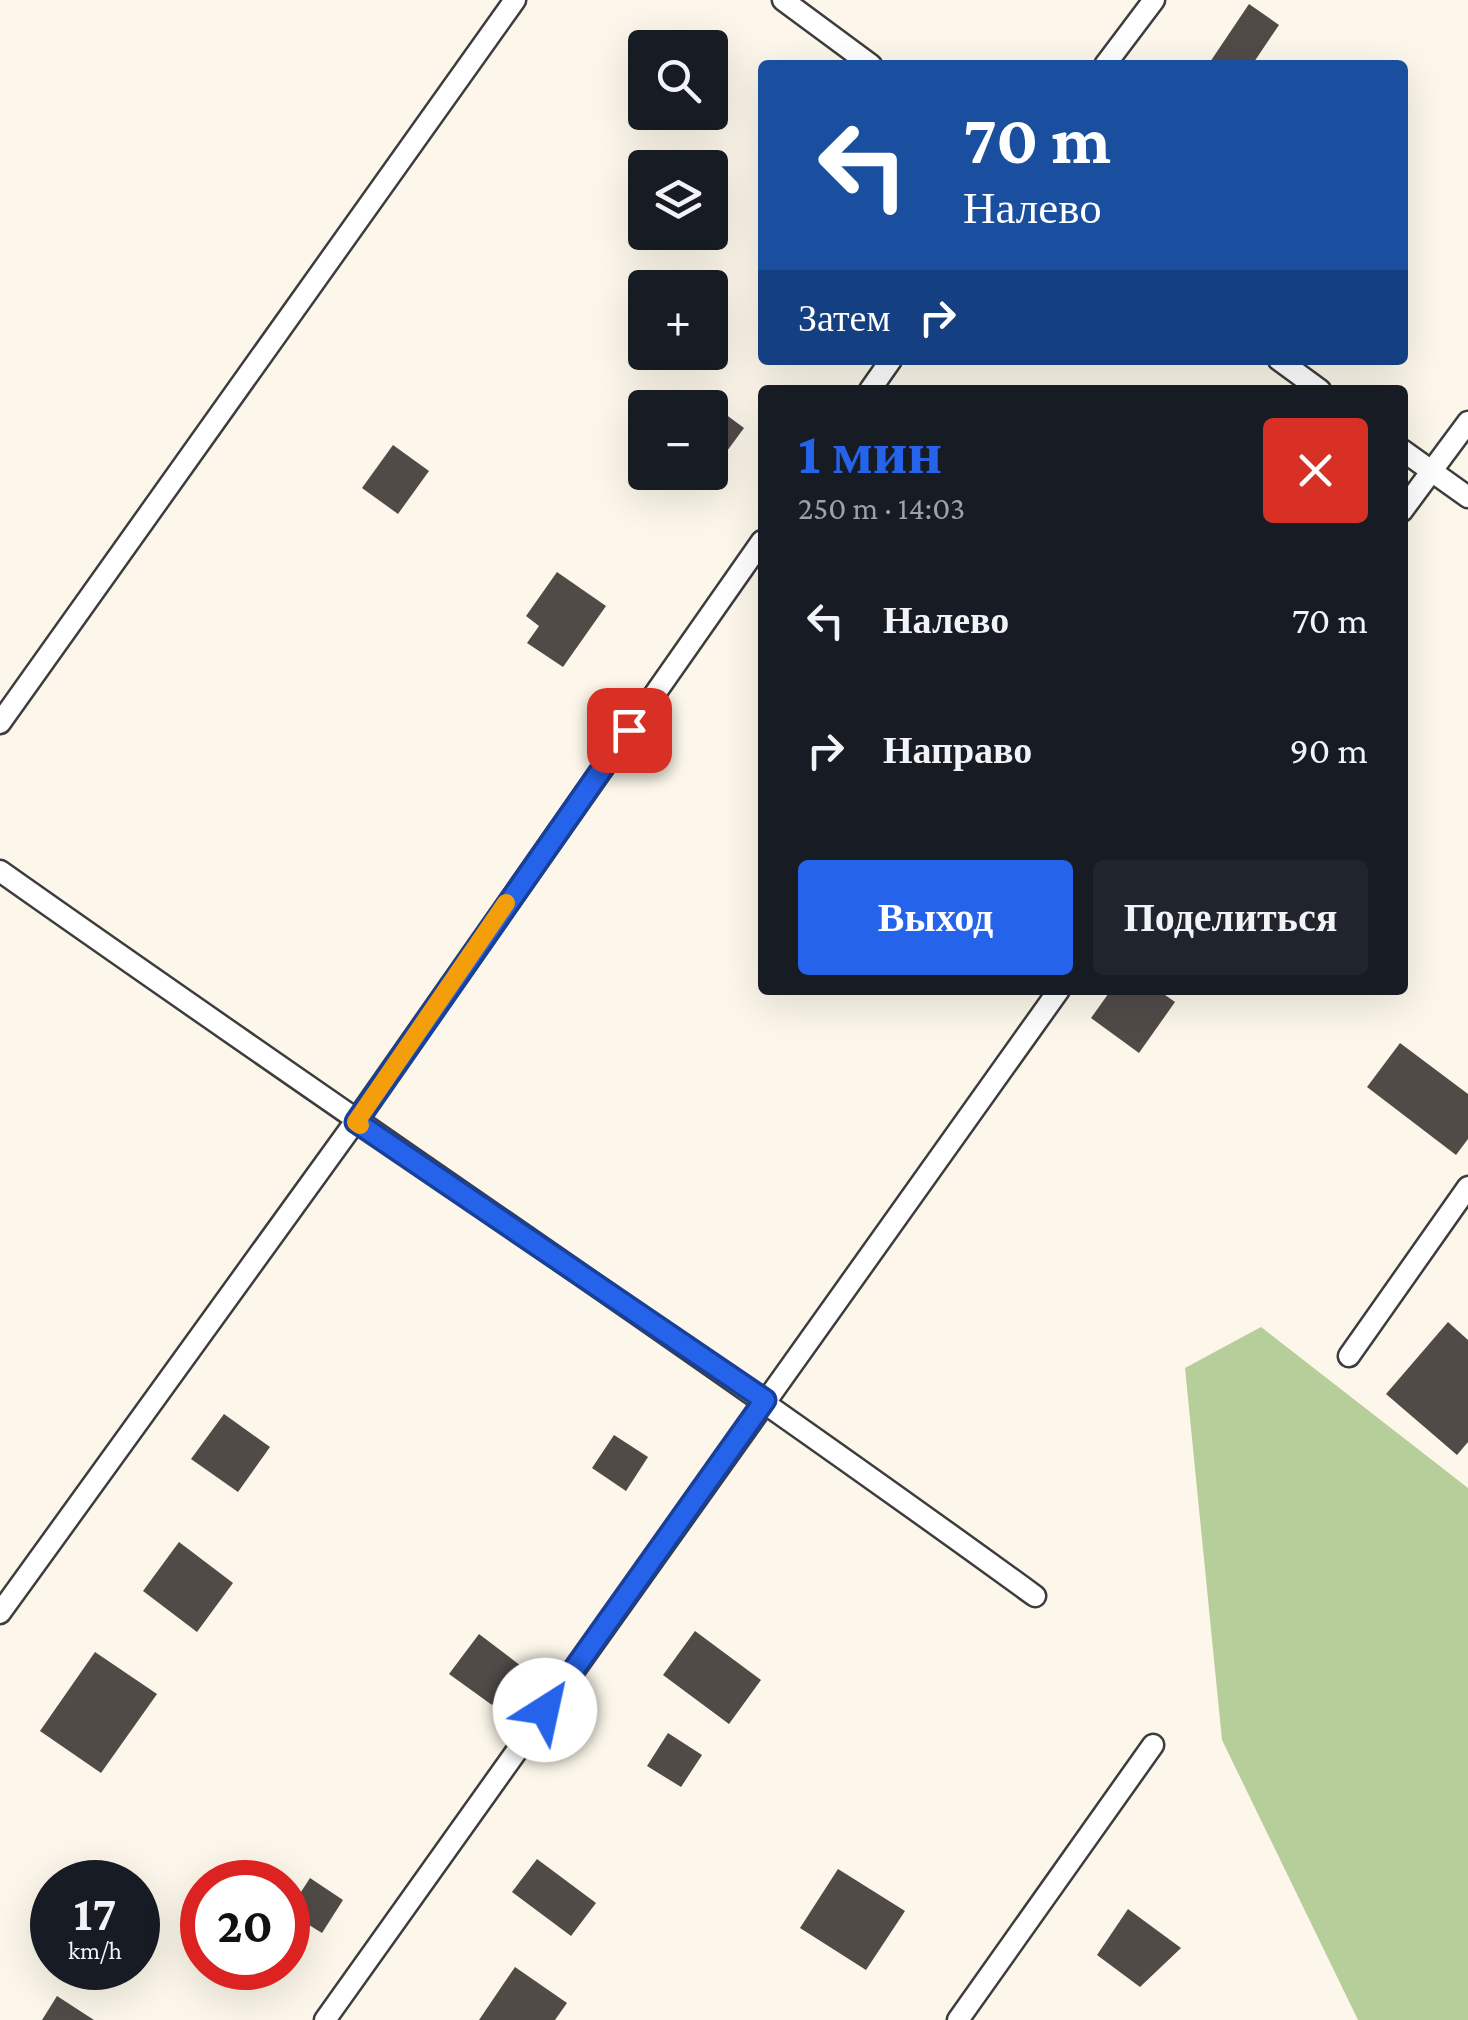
<!DOCTYPE html>
<html lang="ru">
<meta charset="utf-8">
<style>
body{margin:0;font-family:"Crimson Pro",serif;background:#20242c;color:#f1f3f6;height:100vh;display:flex;flex-direction:column;font-size:38px;white-space:nowrap}
*{box-sizing:border-box;margin:0}
p{font-size:32px;color:#9ea1a6}
.icon{flex:none;width:55px;height:55px;fill:none;stroke:currentColor;stroke-width:2;stroke-linecap:round;stroke-linejoin:round}
.map{position:relative;flex:1;overflow:hidden}
.sheet{position:absolute;left:758px;top:385px;width:650px;height:610px;display:flex;flex-direction:column;background:#171b24;border-radius:10px;box-shadow:0 10px 40px #0002}
.sheet>*{flex:none}
.banner{position:absolute;left:758px;top:60px;width:650px;height:305px;border-radius:10px;box-shadow:0 10px 40px #0002;background:#1a4fa0;color:#fff;overflow:hidden}
.fabs{position:absolute;left:628px;top:30px;display:grid;gap:20px}
.fabs a{display:grid;place-items:center;width:100px;height:100px;border-radius:10px;background:#171b24;box-shadow:0 10px 40px #0002;font-size:50px}
.speed{position:absolute;left:30px;top:1860px;display:flex;gap:20px;font-size:50px;font-weight:700;text-align:center}
.speed>*{display:grid;place-content:center;width:130px;height:130px;border-radius:50%;background:#171b24;box-shadow:0 10px 40px #0002;line-height:1}
.speed small{font-size:25px;font-weight:400}
.speed .limit{border:15px solid #d22;background:#fff;color:#111}
.pin{position:absolute;display:grid;place-items:center;width:85px;height:85px;color:#fff;margin:-42px;border-radius:20px;box-shadow:0 5px 15px #0006}
.me{position:absolute;width:110px;margin:-55px;rotate:35deg;stroke-linejoin:round;filter:drop-shadow(0 0 8px #0008)}
.turn{display:flex;align-items:center;gap:35px;height:210px;padding:0 40px;font-size:45px}
.turn .icon{width:130px;height:130px;stroke-width:2.5}
.turn b{display:block;font-size:70px;line-height:85px}
.then{display:flex;align-items:center;height:95px;padding:0 40px;background:#0003;gap:20px;font-size:38px}
.round{display:grid;place-items:center;flex:none;width:105px;height:105px;border-radius:10px;background:#20242c}
.head{display:flex;align-items:center;justify-content:space-between;height:170px;padding:0 40px}
h1{font-size:60px;font-weight:700;line-height:75px;color:#2563eb}
.button{display:flex;gap:20px;margin-top:auto;padding:20px 40px}
.button a{flex:1;height:115px;border-radius:10px;background:#2563eb;color:#fff;font-size:40px;font-weight:700;line-height:115px;text-align:center}
.button a+a{background:#20242c;color:#f1f3f6}
ul{padding:0;list-style:none}
li{display:flex;align-items:center;gap:30px;height:130px;padding:0 40px}
li div{flex:1}
li b{display:block;font-size:38px}
li em{font-style:normal}
.map>svg:first-child{display:block}
.forest{fill:#b6cf9a}
.building{fill:#514b48}
.lines{fill:none;stroke-linecap:round;stroke-linejoin:round}
.lane-casing{stroke:#3d3d3d;stroke-width:25}
.lane{stroke:#fff;stroke-width:20}
.route-casing{stroke:#184099;stroke-width:25}
.route{stroke:#2563eb;stroke-width:18}
.slow{stroke:#f59e0b;stroke-width:18}
</style>
<div class="map">
<svg width="1468" height="2020" viewBox="0 0 1468 2020">
<rect width="100%" height="100%" fill="#fcf7ea"/>
<path class="forest" d="M1261,1327L1468,1488V2020H1358L1222,1740L1185,1368Z"/>
<g class="building">
<path d="M1249,4L1279,25L1252,65H1208Z"/>
<path d="M697,393L744,428L713,470L710,408H686Z"/>
<path d="M393,445L429,471L398,514L362,488Z"/>
<path d="M557,572L606,606L563,667L527,643L539,626L526,616Z"/>
<path d="M1111,990H1158L1175,1002L1139,1053L1091,1018Z"/>
<path d="M1400,1043L1468,1094V1139L1456,1155L1367,1087Z"/>
<path d="M1448,1322L1468,1340V1442L1457,1455L1386,1394Z"/>
<path d="M224,1414L270,1447L238,1492L191,1459Z"/>
<path d="M614,1435L648,1457L626,1491L592,1468Z"/>
<path d="M179,1542L233,1583L197,1632L143,1591Z"/>
<path d="M695,1631L761,1680L729,1724L663,1675Z"/>
<path d="M479,1634L521,1666L492,1705L449,1674Z"/>
<path d="M95,1652L157,1694L101,1773L40,1731Z"/>
<path d="M668,1733L702,1755L681,1787L647,1766Z"/>
<path d="M537,1859L596,1903L571,1936L512,1892Z"/>
<path d="M838,1869L905,1911L866,1970L800,1928Z"/>
<path d="M310,1878L343,1900L322,1933L288,1912Z"/>
<path d="M1128,1909L1181,1948L1140,1987L1097,1955Z"/>
<path d="M515,1967L567,2003L555,2020H479Z"/>
<path d="M57,1996L94,2020H42Z"/>
</g>
<g class="lines">
<g class="lane-casing">
<g id="lane">
<path d="M783,0L871,65"/>
<path d="M1105,65L1154,0"/>
<path d="M1279,360L1320,390"/>
<path d="M870,390L891,360"/>
<path d="M1402,450L1468,497"/>
<path d="M1402,511L1468,422"/>
<path d="M0,723L515,0"/>
<path d="M0,871C344,1114 694,1348 1035,1596"/>
<path d="M1349,1356L1468,1187"/>
<path d="M0,1613L355,1122L762,541"/>
<path d="M325,2020L1059,990"/>
<path d="M958,2020L1153,1745"/>
</g>
</g>
<use href="#lane" class="lane"/>
</g>
<g class="lines">
<g class="route-casing">
<path id="route" d="M545,1710L765,1400L356,1122L629,730"/>
</g>
<use href="#route" class="route"/>
<path class="slow" d="M360,1125L356,1122L506,903"/>
</g>
</svg>
<div class="fabs">
<a><svg class="icon" aria-label="search" viewBox="0 0 24 24"><circle cx="10" cy="10" r="6"/><path d="M15 15l6 6"/></svg></a>
<a><svg class="icon" aria-label="layers" viewBox="0 0 24 24"><path d="M12 4l9 5-9 5-9-5zM3 14l9 5 9-5"/></svg></a>
<a>+</a>
<a>−</a>
</div>
<div class="speed"><div>17<small>km/h</small></div><div class="limit">20</div></div>
<div class="pin" style="left:629px;top:730px;background:#d93025"><svg class="icon" aria-label="arrive" viewBox="0 0 24 24"><path d="M6 21V4h12l-3 4 3 4H6"/></svg></div>
<svg class="me" style="left:545px;top:1710px" viewBox="-20 -20 40 40"><circle r="19" fill="#fff"/><path d="M0-13L10 11 0 6-10 11z" fill="#2563eb"/></svg>
<div class="banner">
<div class="turn"><svg class="icon" aria-label="left" viewBox="0 0 24 24"><path d="M17 20v-9H6M10 6l-5 5 5 5"/></svg><div><b>70 m</b>Налево</div></div>
<div class="then">Затем<svg class="icon" aria-label="right" viewBox="0 0 24 24"><path d="M7 20v-9h11M14 6l5 5-5 5"/></svg></div>
</div>
<section class="sheet">
<div class="head"><div><h1>1 мин</h1><p>250 m · 14:03</p></div><a class="round" style="background:#d93025;color:#fff"><svg class="icon" aria-label="close" viewBox="0 0 24 24"><path d="M6 6l12 12M18 6L6 18"/></svg></a></div>
<ul>
<li><svg class="icon" aria-label="left" viewBox="0 0 24 24"><path d="M17 20v-9H6M10 6l-5 5 5 5"/></svg><div><b>Налево</b></div><em>70 m</em></li>
<li><svg class="icon" aria-label="right" viewBox="0 0 24 24"><path d="M7 20v-9h11M14 6l5 5-5 5"/></svg><div><b>Направо</b></div><em>90 m</em></li>
</ul>
<div class="button"><a>Выход</a><a>Поделиться</a></div>
</section>
</div>
